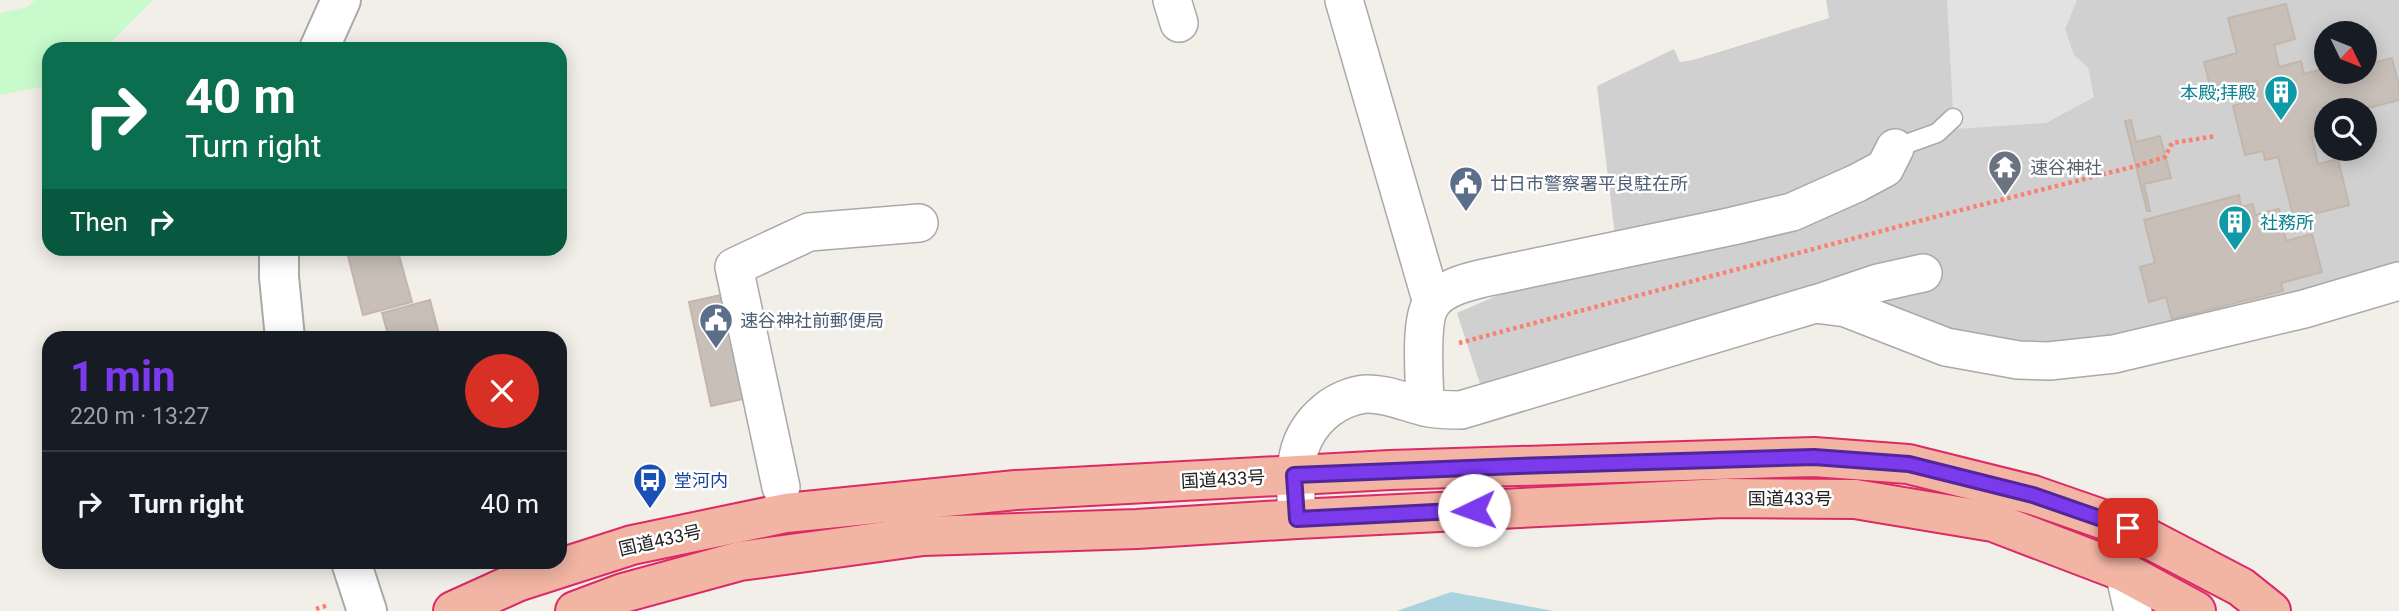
<!DOCTYPE html>
<meta charset="utf-8">
<style>
body{margin:0;font-family:Roboto,"Noto Sans JP",sans-serif;background:#242831;color:#f1f3f6;height:100vh;display:flex;flex-direction:column;font-size:26px;white-space:nowrap}
*{box-sizing:border-box;margin:0}
p{font-size:23px;color:#9ea1a6}
.icon{flex:none;width:38px;height:38px;fill:none;stroke:currentColor;stroke-width:2;stroke-linecap:round;stroke-linejoin:round}
.map{position:relative;flex:1;overflow:hidden}
.drawer{position:absolute;left:42px;top:331px;width:525px;height:238px;display:flex;flex-direction:column;background:#171b24;border-radius:21px;box-shadow:0 4px 18px #0003}
.drawer>*{flex:none}
.hud{position:absolute;left:42px;top:42px;width:525px;height:214px;border-radius:21px;box-shadow:0 4px 18px #0003;background:#0b6e4f;color:#fff;overflow:hidden}
.needle{width:46px;rotate:133deg}
.controls{position:absolute;left:2314px;top:21px;display:grid;gap:14px}
.controls a{display:grid;place-items:center;width:63px;height:63px;border-radius:50%;background:#171b24;box-shadow:0 4px 18px #0003;font-size:35px}
.pin{position:absolute;display:grid;place-items:center;width:60px;height:60px;color:#fff;margin:-30px;border-radius:14px;box-shadow:0 4px 10px #0006}
.me{position:absolute;width:77px;margin:-38px;rotate:267deg;stroke-linejoin:round;filter:drop-shadow(0 0 5px #0008)}
.turn{display:flex;align-items:center;gap:24px;height:147px;padding:0 28px;font-size:32px}
.turn .icon{width:91px;height:91px;stroke-width:2.5}
.turn b{display:block;font-size:49px;line-height:60px}
.then{display:flex;align-items:center;height:66px;padding:0 28px;background:#0003;gap:14px;font-size:26px}
.round{display:grid;place-items:center;flex:none;width:74px;height:74px;border-radius:37px;background:#242831}
.headline{display:flex;align-items:center;justify-content:space-between;height:119px;padding:0 28px}
h1{font-size:42px;font-weight:700;line-height:52px;color:#7c3aed}
ul{padding:0;list-style:none}
li{display:flex;align-items:center;gap:21px;height:105px;padding:0 28px;border-top:2px solid #363941}
li div{flex:1}
li b{display:block;font-size:26px}
li em{font-style:normal}
.map>svg:first-child{display:block}
.religious{fill:#d0d0d0;fill-rule:evenodd}
.park{fill:#c8facc}
.parking{fill:#e2e2e2}
.water{fill:#aad3df}
.building{fill:#c7bfb8;stroke:#c4b6ab;stroke-width:2}
.lines{fill:none;stroke-linecap:round;stroke-linejoin:round}
.service-casing{stroke:#a9a9a9;stroke-width:21}
.minor-casing{stroke:#a9a9a9;stroke-width:40}
.tertiary-casing{stroke:#a9a9a9;stroke-width:42}
.trunk-casing{stroke:#dc2a67;stroke-width:42}
.path{stroke:#fa8072;stroke-width:4.5;stroke-dasharray:3.5 3.5;stroke-linecap:butt}
.service{stroke:#fff;stroke-width:18}
.minor{stroke:#fff;stroke-width:37}
.tertiary{stroke:#fff;stroke-width:38}
.trunk{stroke:#f2b4a3;stroke-width:38}
.route-casing{stroke:#51269a;stroke-width:18}
.route{stroke:#7c3aed;stroke-width:12}
.labels{text-anchor:middle;dominant-baseline:central;stroke-width:5;stroke-linejoin:round;paint-order:stroke}
.culture-label{font-size:18px;fill:#0d838f;stroke:#fff;text-anchor:end}
.worship-label{font-size:18px;fill:#5b616d;stroke:#fff;text-anchor:start}
.service-label{font-size:18px;fill:#4e5e75;stroke:#fff;text-anchor:start}
.street-label{font-size:18px;fill:#222;stroke:#fff}
.transit-label{font-size:18px;fill:#164399;stroke:#fff;text-anchor:start}
</style>
<div class="map">
<svg width="2399" height="611" viewBox="0 0 2399 611">
<rect width="100%" height="100%" fill="#f2efe9"/>
<path class="religious" d="M1826,0H2399V273L2110,346L1951,340L1809,295L1709,316L1481,387L1457,313L1616,244L1597,86L1674,49L1680,62L1693,60L1829,18ZM2326,33H2364V72H2326ZM2326,110H2364V149H2326Z"/>
<path class="park" d="M35,0H153L104,49H49V85L0,95V13L27,7Z"/>
<path class="parking" d="M1947,0H2077L2065,29L2074,55L2088,67L2094,97L2046,123L1954,129Z"/>
<path class="water" d="M1451,592L1554,611H1397Z"/>
<g class="building">
<path d="M2286,4L2295,39L2274,45L2279,67L2301,61L2304,74L2326,68V72H2364V65L2392,58L2399,86V100L2361,110H2326V134L2312,137L2318,164L2338,159L2349,205L2294,219L2278,157L2265,160L2263,151L2245,155L2233,106L2243,103L2240,92L2258,87L2257,81L2234,87L2236,97L2214,102L2204,62L2237,53L2228,18Z"/>
<path d="M2131,120L2136,142L2160,136L2171,178L2144,184L2150,211H2147L2125,121Z"/>
<path d="M2239,195L2241,207L2253,204L2255,215L2279,209L2286,241L2312,234L2322,272L2281,283L2283,291L2172,319L2166,297L2149,302L2140,267L2155,263L2144,220Z"/>
<path d="M346,248H397L412,302L363,315Z"/>
<path d="M721,295L743,399L711,406L689,302Z"/>
<path d="M430,300L440,338H389L382,313Z"/>
</g>
<g class="lines">
<g class="service-casing">
<path id="service" d="M1895,148L1937,133L1953,118"/>
</g>
<g class="minor-casing">
<g id="minor">
<path d="M1172,0L1179,23"/>
<path d="M1344,0L1432,303"/>
<path d="M1819,303L1878,283L1923,273"/>
<path d="M1425,407C1425,383 1419,323 1431,304C1442,288 1467,282 1484,278L1733,226L1792,212L1857,183L1885,168L1895,148"/>
<path d="M781,487L734,267L809,232L919,223"/>
<path d="M1297,519C1295,476 1290,440 1327,410C1337,402 1352,395 1366,394C1387,393 1409,404 1429,408C1440,410 1451,410 1461,410L1815,304L1846,308L1946,347L2018,360L2049,361L2114,354L2304,309L2399,281"/>
<path d="M2124,572L2133,611"/>
</g>
</g>
<g class="tertiary-casing">
<g id="tertiary">
<path d="M319,49L341,0"/>
<path d="M279,248V277L285,338"/>
<path d="M351,562L367,611"/>
</g>
</g>
<g class="trunk-casing">
<g id="trunk">
<path d="M453,611L517,582L632,545L786,513L1016,490L1390,470L1814,457L1908,464L2033,495L2128,528L2241,587L2271,611"/>
<path d="M575,611L623,593L740,561L923,536L1137,529L1297,519L1724,498L1855,499L1993,522L2124,572L2196,611"/>
</g>
</g>
<g class="path">
<path d="M1459,343L1957,211L2136,166L2165,157L2172,143L2216,136"/>
<path d="M316,609L329,605"/>
</g>
<use href="#service" class="service"/>
<use href="#minor" class="minor"/>
<use href="#tertiary" class="tertiary"/>
<use href="#trunk" class="trunk"/>
</g>
<g class="lines">
<g class="route-casing">
<path id="route" d="M1474,510L1297,519L1294,475L1518,466L1814,457L1909,464L2033,495L2128,528"/>
</g>
<use href="#route" class="route"/>
</g>
<defs>
<g id="building-pin" transform="scale(1.75)"><path d="M0 17L-7.5 6A9.5 9.5 0 1 1 7.5 6Z" fill="#0f9aa8" stroke="#fff"/><path d="M-4-6H4V6H1V3H-1V6H-4ZM-2.5-4.3h1.7v1.8h-1.7ZM.8-4.3h1.7v1.8H.8ZM-2.5-1h1.7V.8h-1.7ZM.8-1h1.7V.8H.8Z" fill="#fff"/></g>
<g id="temple-pin" transform="scale(1.75)"><path d="M0 17L-7.5 6A9.5 9.5 0 1 1 7.5 6Z" fill="#6b7280" stroke="#fff"/><path d="M0-6L5-2H3V0L6.5 2.5H4V6H1.5V3h-3V6H-4V2.5H-6.5L-3 0V-2H-5Z" fill="#fff"/></g>
<g id="civic-pin" transform="scale(1.75)"><path d="M0 17L-7.5 6A9.5 9.5 0 1 1 7.5 6Z" fill="#5c6f8a" stroke="#fff"/><path d="M-.6-6.5H3V-4.5H.6V-3L4-1V1h2V6H-6V1h2V-1L-.6-3ZM-1.2 2.5V6h2.4V2.5Z" fill="#fff"/></g>
<g id="bus-pin" transform="scale(1.75)"><path d="M0 17L-7.5 6A9.5 9.5 0 1 1 7.5 6Z" fill="#1a4fb4" stroke="#fff"/><path d="M-5-6H5V4H4V6H2V4H-2V6H-4V4H-5ZM-3.5-4V0h7V-4ZM-3.5 1.2v1.5H-2V1.2ZM2 1.2v1.5H3.5V1.2Z" fill="#fff"/></g>
</defs>
<g fill-rule="evenodd">
<use href="#building-pin" x="2281" y="92"/>
<use href="#temple-pin" x="2005" y="167"/>
<use href="#civic-pin" x="1466" y="183"/>
<use href="#building-pin" x="2235" y="222"/>
<use href="#civic-pin" x="716" y="320"/>
<use href="#bus-pin" x="650" y="480"/>
</g>
<g class="labels">
<g class="culture-label">
<text x="2256" y="92">本殿;拝殿</text>
<text x="2260" y="222" text-anchor="start">社務所</text>
</g>
<g class="worship-label">
<text x="2030" y="167">速谷神社</text>
</g>
<g class="service-label">
<text x="1490" y="183">廿日市警察署平良駐在所</text>
<text x="740" y="320">速谷神社前郵便局</text>
</g>
<g class="street-label">
<text transform="translate(1223 479) rotate(-3)">国道433号</text>
<text x="1790" y="498">国道433号</text>
<text transform="translate(660 540) rotate(-13)">国道433号</text>
</g>
<g class="transit-label">
<text x="674" y="480">堂河内</text>
</g>
</g>
</svg>
<div class="controls">
<a><svg class="needle" viewBox="-14 -14 28 28"><path d="M0-13l5 13h-10z" fill="#e53935"/><path d="M0 13l5-13h-10z" fill="#9ea1a6"/></svg></a>
<a><svg class="icon" aria-label="search" viewBox="0 0 24 24"><circle cx="10" cy="10" r="6"/><path d="M15 15l6 6"/></svg></a>
</div>
<div class="pin" style="left:2128px;top:528px;background:#d93025"><svg class="icon" aria-label="arrive" viewBox="0 0 24 24"><path d="M6 21V4h12l-3 4 3 4H6"/></svg></div>
<svg class="me" style="left:1474px;top:510px" viewBox="-20 -20 40 40"><circle r="19" fill="#fff"/><path d="M0-13L10 11 0 6-10 11z" fill="#7c3aed"/></svg>
<div class="hud">
<div class="turn"><svg class="icon" aria-label="right" viewBox="0 0 24 24"><path d="M7 20v-9h11M14 6l5 5-5 5"/></svg><div><b>40 m</b>Turn right</div></div>
<div class="then">Then<svg class="icon" aria-label="right" viewBox="0 0 24 24"><path d="M7 20v-9h11M14 6l5 5-5 5"/></svg></div>
</div>
<section class="drawer">
<div class="headline"><div><h1>1 min</h1><p>220 m · 13:27</p></div><a class="round" style="background:#d93025;color:#fff"><svg class="icon" aria-label="close" viewBox="0 0 24 24"><path d="M6 6l12 12M18 6L6 18"/></svg></a></div>
<ul>
<li><svg class="icon" aria-label="right" viewBox="0 0 24 24"><path d="M7 20v-9h11M14 6l5 5-5 5"/></svg><div><b>Turn right</b></div><em>40 m</em></li>
</ul>
</section>
</div>
